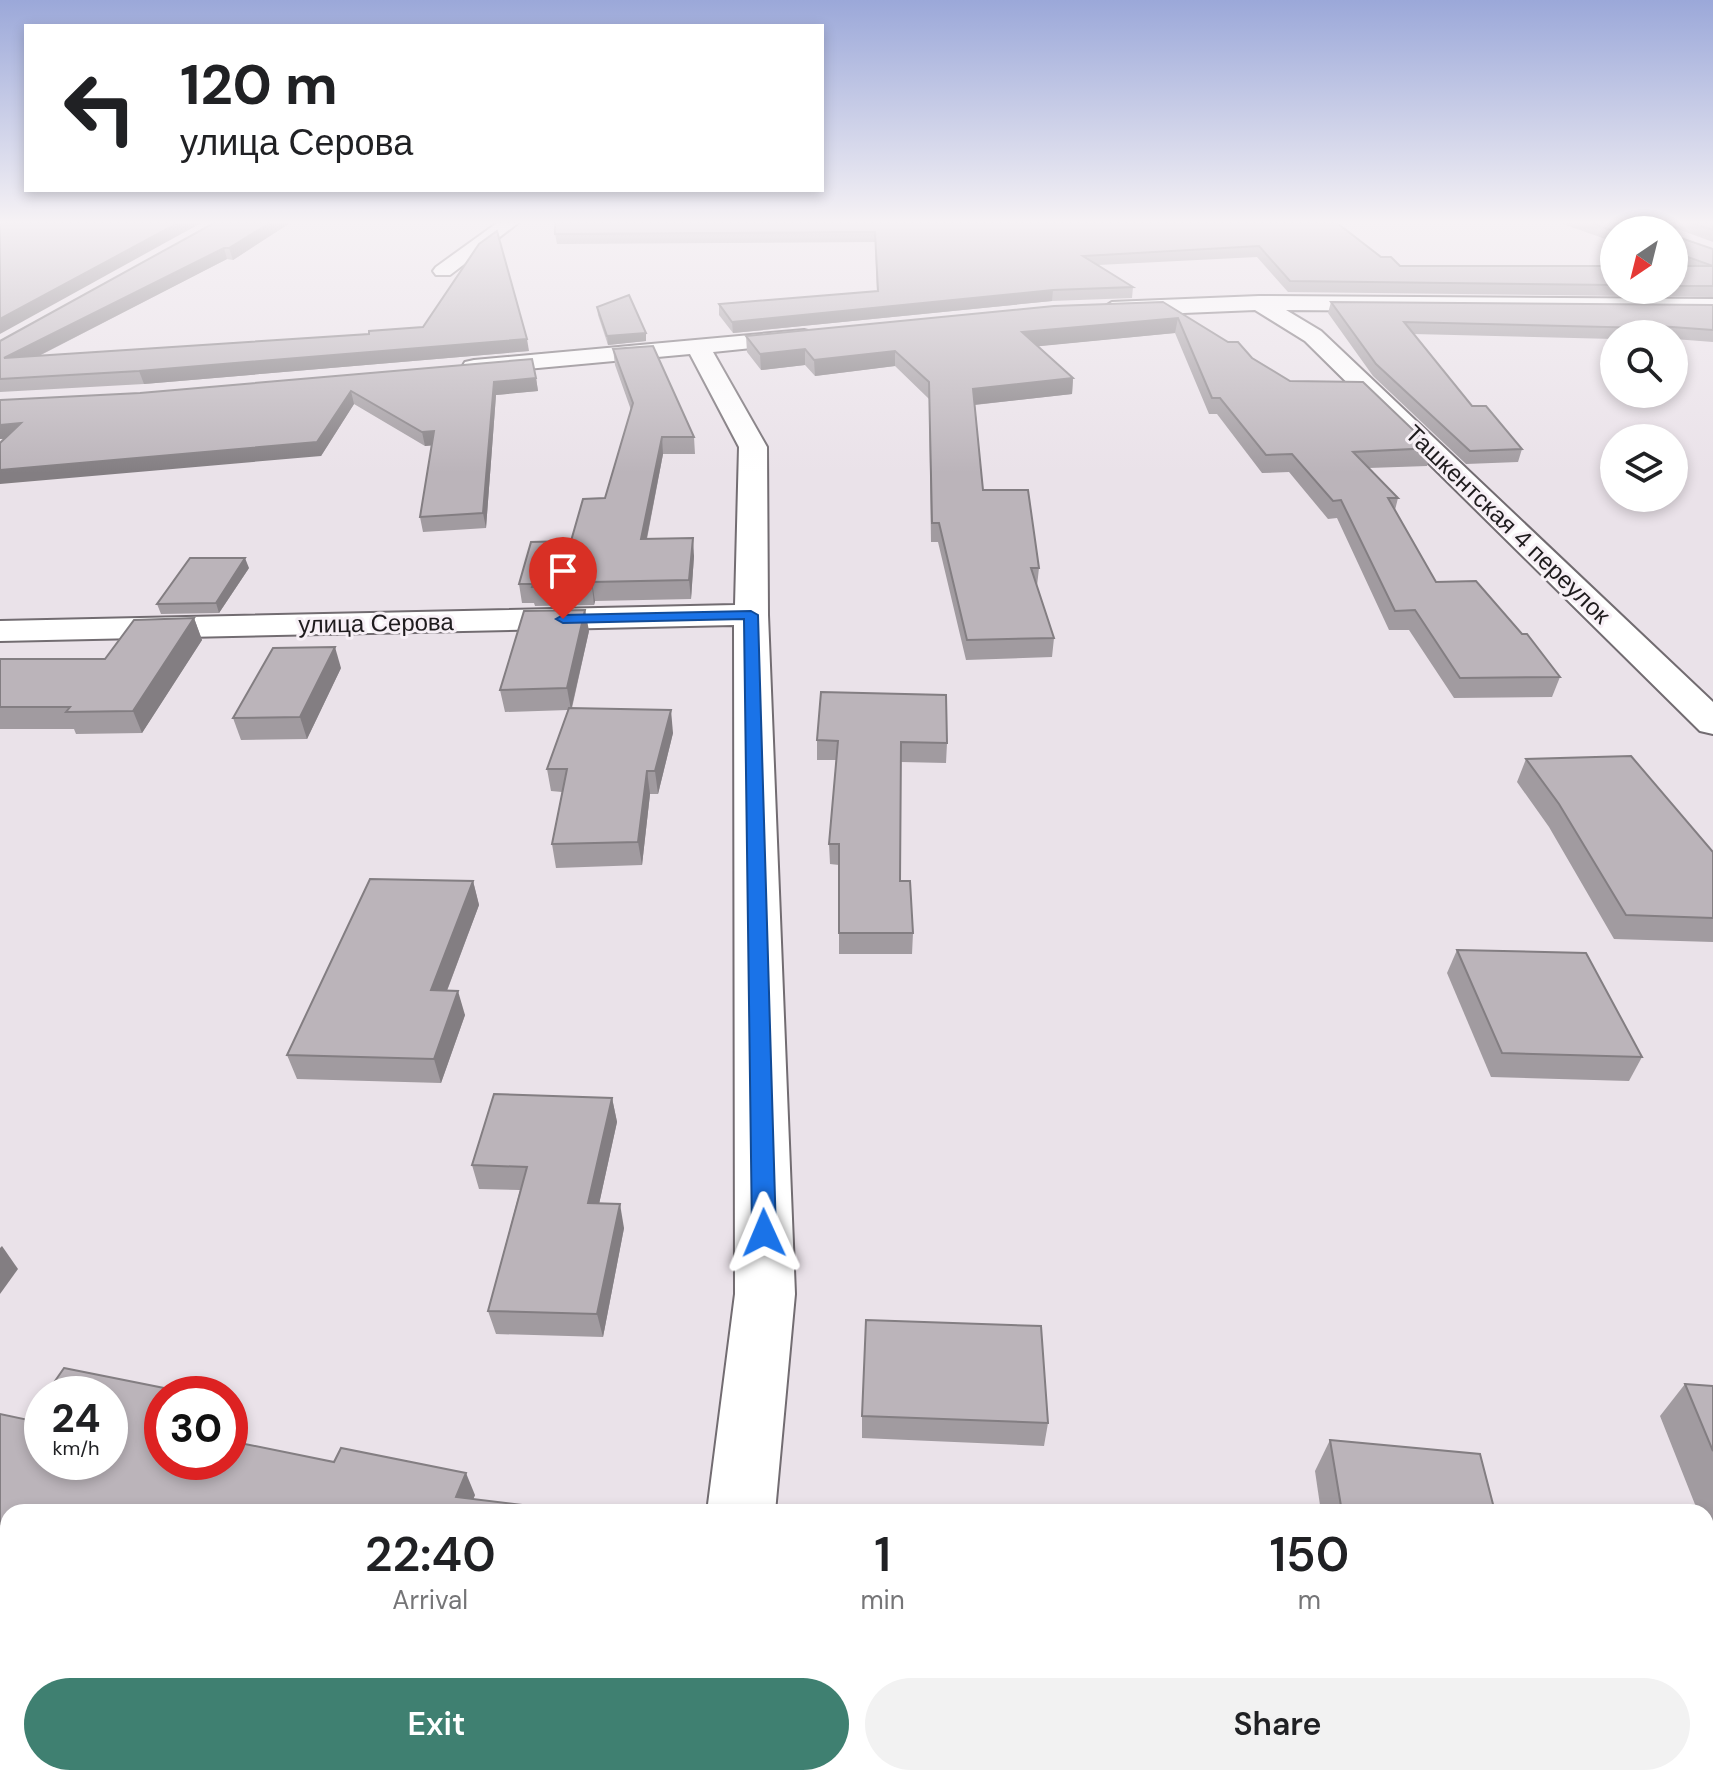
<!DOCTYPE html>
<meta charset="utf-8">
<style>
body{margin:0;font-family:"DM Sans",sans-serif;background:#f2f2f2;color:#202124;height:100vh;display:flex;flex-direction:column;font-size:30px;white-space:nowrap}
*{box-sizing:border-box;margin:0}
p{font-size:26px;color:#757577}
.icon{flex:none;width:44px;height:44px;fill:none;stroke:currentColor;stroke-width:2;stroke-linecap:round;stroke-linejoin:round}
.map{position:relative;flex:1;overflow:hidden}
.panel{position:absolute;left:0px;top:1504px;width:1714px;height:282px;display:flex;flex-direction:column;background:#fff;border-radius:24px 24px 0 0;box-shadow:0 4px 12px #0003}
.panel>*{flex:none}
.guide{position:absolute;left:24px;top:24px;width:800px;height:168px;border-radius:0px;box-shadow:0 4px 12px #0003;background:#fff;color:#202124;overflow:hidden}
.needle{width:52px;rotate:215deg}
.tools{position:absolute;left:1600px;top:216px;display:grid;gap:16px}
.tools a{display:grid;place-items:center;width:88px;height:88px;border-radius:50%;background:#fff;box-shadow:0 4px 12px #0003;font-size:40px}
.speed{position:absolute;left:24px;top:1376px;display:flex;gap:16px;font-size:40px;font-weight:700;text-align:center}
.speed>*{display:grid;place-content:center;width:104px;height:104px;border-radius:50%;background:#fff;box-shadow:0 4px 12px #0003;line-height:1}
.speed small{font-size:20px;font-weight:400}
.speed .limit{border:12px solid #d22;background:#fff;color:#111}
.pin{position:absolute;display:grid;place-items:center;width:68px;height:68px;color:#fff;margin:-82px -34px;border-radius:50% 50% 50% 0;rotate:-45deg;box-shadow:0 0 8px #0007}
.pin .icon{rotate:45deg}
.me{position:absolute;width:88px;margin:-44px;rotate:359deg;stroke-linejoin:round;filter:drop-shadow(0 0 6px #0008)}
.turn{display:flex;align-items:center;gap:28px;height:168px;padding:0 24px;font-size:36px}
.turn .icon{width:104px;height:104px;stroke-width:2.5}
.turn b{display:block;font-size:56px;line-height:68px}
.eta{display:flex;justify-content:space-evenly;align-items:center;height:136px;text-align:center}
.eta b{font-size:48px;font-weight:600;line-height:56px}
.action{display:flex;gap:16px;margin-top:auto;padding:16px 24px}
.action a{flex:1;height:92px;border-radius:48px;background:#3f8071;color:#fff;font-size:32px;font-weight:600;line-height:92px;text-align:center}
.action a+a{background:#f2f2f2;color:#202124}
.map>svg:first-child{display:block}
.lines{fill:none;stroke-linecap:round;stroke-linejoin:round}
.minor-casing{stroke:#726c71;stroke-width:4}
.minor{fill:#fff;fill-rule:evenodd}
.wall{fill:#a19ba0}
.shaded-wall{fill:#837e82}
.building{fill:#bbb4ba;stroke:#837e82;stroke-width:2}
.route{fill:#1a73e8;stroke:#114b97;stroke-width:2}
.labels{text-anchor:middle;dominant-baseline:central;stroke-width:6;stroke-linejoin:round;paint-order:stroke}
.far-street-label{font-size:24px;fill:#1f1c1e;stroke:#f7f0f6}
</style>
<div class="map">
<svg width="1713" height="1785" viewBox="0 0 1713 1785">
<rect width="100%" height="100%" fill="#eae2e9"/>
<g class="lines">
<g class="minor-casing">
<g id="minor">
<path d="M497,223H518L450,275H436L433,271L436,267Z"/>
<path d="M1259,296L1713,299V313L1286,310L1321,331L1713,702V734L1700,731L1305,341L1255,310L1112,316L1101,309L1112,302Z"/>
<path d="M804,330L812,332L815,337L812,342L713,352L767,447L768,615L795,1294L775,1512H707L735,1294L734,625L0,641V621L735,605L739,447L690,354L474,374L465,372L462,367L465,362L474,360Z"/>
<path d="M674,1778H752L751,1785H673Z"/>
</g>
</g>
<use href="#minor" class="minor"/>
</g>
<g class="wall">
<path d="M214,223H290L233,260L227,259L39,356L529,351L144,384L0,392V341Z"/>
<path d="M1337,223L1381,257L1400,266H1614V290H1674V266H1680L1674,264V230H1614V242L1560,223H1713V242L1675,228V236L1713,249V297L1288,292L1257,257L1098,265L1133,287L1132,298L1052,301L733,333L719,315V304L877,291L875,242L557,244L555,234Z"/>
<path d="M1163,302L1290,381L1432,448L1427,466L1369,468L1398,498L1395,510L1436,582L1522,634L1560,677L1552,697L1454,698L1409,630H1389L1337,518L1328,519L1289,472L1262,473L1217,414H1209L1175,333L1038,346L1073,378L1072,394L975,405L983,490L1039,568L1037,586L1054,638L1052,657L966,660L938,542H931L929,399L895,366L815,376L805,365L761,370L747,352L746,336Z"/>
<path d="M1331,302L1713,305V342L1674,339V334H1614V339L1413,334L1472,406L1522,449L1518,462L1466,464L1373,376L1328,313Z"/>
<path d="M597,307L646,341L608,345L598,315Z"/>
<path d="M613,349L694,437L695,454H663L647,539L694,556L691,599L595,601L594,605L535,606L534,603H522L519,584L571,541L605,498L631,410L615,365Z"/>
<path d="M536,378L538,391L496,395L486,528L423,532L420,517L432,445L425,446L354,404L321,456L0,439V400Z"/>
<path d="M249,568L219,613L161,614L157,604Z"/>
<path d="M194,618L202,640L142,733L76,734L74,729H0V659H105Z"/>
<path d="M589,631L572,708L673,733L658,794H650L642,865L556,868L552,844L562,792L551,791L547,769L568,710L505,712L500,690Z"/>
<path d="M341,668L307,739L241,740L233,718Z"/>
<path d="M817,740L947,743L946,763L901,762L900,881L913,933L912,954H839V865L830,864L829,844L836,760H817Z"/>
<path d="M1526,759L1713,852V942L1614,939L1549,827L1517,782Z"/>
<path d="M473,881L479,905L447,991L465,1015L441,1083L297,1079L287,1055Z"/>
<path d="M1457,950L1642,1057L1629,1081L1491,1077L1447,973Z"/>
<path d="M612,1098L617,1122L599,1204L624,1228L603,1337L496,1334L488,1311L520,1190L479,1189L472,1165Z"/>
<path d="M1685,1384L1713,1386V1551L1706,1533V1512H1698L1660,1416Z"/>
<path d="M0,1414L162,1462L475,1495L473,1499L8,1512V1576L0,1574Z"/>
<path d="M862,1416L1048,1423L1044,1446L862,1438Z"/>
<path d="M1330,1440L1495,1512H1321L1315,1471Z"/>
<path d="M1252,1778H1531L1533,1785H1252Z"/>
<path d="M1577,1778H1706L1713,1785H1579Z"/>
</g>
<g class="shaded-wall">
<path d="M178,223H201L0,334V319Z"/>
<path d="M270,223H290L233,260L229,248Z"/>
<path d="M224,248L227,259L9,371L4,358Z"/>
<path d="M1053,290L1052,301L733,333L732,322Z"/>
<path d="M1178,318L1175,333L1021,348L1022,332Z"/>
<path d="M646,333V341L608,345L607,336Z"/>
<path d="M527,339L529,351L144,384L139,371Z"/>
<path d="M805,349V365L761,370L760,354Z"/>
<path d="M895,351V366L815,376L814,360Z"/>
<path d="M536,378L538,391L496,395L486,528L483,513L494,382Z"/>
<path d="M1073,378L1072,394L972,405L973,389Z"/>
<path d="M351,391L354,404L321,456L0,484V470Z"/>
<path d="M21,423L27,437L0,439V425Z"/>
<path d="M434,431L437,445L425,446L422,432Z"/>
<path d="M662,437L663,454L643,557L641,539Z"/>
<path d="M693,538L694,556L691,599L689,580Z"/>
<path d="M245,558L249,568L219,613L216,603Z"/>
<path d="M592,582L595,601L594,605L592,586Z"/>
<path d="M585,610L589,631L571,710L567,688Z"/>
<path d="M194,618L202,640L142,733L133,711Z"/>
<path d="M335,647L341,668L307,739L300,717Z"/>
<path d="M671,710L673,733L658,794L655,771Z"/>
<path d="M647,771L650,794L642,865L638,842Z"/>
<path d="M473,881L479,905L438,1014L431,990Z"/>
<path d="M458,991L465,1015L441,1083L434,1059Z"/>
<path d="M612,1098L617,1122L594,1227L588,1203Z"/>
<path d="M620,1204L624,1228L603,1337L597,1314Z"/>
<path d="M2,1246L18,1269L0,1294V1248Z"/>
<path d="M466,1473L475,1495L468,1512L456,1497Z"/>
<path d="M557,1778H569L567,1785H555Z"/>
</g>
<g class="building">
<path d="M0,223H178L0,319Z"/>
<path d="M214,223H270L229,248H224L4,358L369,334V331L423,327L479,244L497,231L527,339L139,371L0,379V341Z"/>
<path d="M555,223H1337L1381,257H1391L1400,266H1614V285L1290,281L1259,246L1083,256L1133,287L1053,290L732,322L719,304L878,291L875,232L555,234Z"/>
<path d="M1591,223H1675V236L1713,249V266L1674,252V230H1614V231Z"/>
<path d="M1692,223H1713V230Z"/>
<rect x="1674" y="266" width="39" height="20"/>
<path d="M629,295L646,333L607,336L597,307Z"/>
<path d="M1163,302L1228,342H1238L1252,358L1290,381L1363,382L1432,448L1353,452L1398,498H1388L1436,582L1476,581L1522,634H1527L1560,677L1460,678L1415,610L1395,611L1341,500L1333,501L1292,454L1266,455L1220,398H1212L1178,318L1022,332L1073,378L973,389L983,490H1028L1039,568H1031L1054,638L967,640L939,523H932L929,382L895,351L814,360L805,349L760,354L746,336L1054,306Z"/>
<path d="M1331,302L1713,305V330L1644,325L1647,328L1404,322L1472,406H1486L1522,449L1470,451L1376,364Z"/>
<path d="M653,346L694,437H662L641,539L693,538L689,580L592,582V586L532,587L533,584H519L531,542L571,541L583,499L605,498L633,403L613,349Z"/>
<path d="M532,359L536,378L494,382L483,513L420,517L434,431L422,432L351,391L317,442L0,470V443L21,423L0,425V400L140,393Z"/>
<path d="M190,558H245L216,603L157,604Z"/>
<path d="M585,610L567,688L500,690L524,611Z"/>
<path d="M194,618L133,711L66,712L70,707H0V659H105L134,620Z"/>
<path d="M335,647L300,717L233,718L273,648Z"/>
<path d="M821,692L946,695L947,743L901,742L900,881H910L913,933H839V844H829L838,741L817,740Z"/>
<path d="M569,708L671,710L655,771H647L638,842L552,844L567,769H547Z"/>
<path d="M1631,756L1713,852V918L1626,915L1559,804L1526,759Z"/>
<path d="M370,879L473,881L431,990L458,991L434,1059L287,1055Z"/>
<path d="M1457,950L1586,953L1642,1057L1502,1053Z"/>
<path d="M494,1094L612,1098L588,1203L620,1204L597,1314L488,1311L527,1167L472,1165Z"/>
<path d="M866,1320L1041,1326L1048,1423L862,1416Z"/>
<path d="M64,1368L179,1391L177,1394H162V1418L157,1426L162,1427V1462H230V1441L334,1462L341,1448L466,1473L456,1497L580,1512H8V1559L0,1558V1414L28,1420L42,1400V1462H110V1394H46Z"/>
<path d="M1685,1384L1713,1386V1451Z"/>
<path d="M1330,1440L1480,1454L1495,1512H1342Z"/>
<path d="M1706,1623L1713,1624V1785H1614L1612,1778H1706Z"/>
<path d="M427,1778H557L555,1785H425Z"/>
<path d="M832,1778H1082L1081,1785H831Z"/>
<path d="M1270,1778H1531L1533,1785H1271Z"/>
</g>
<linearGradient id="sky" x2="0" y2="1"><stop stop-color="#9ba8d9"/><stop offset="0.47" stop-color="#f6f2f5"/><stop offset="1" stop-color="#f6f2f5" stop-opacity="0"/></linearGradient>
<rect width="1713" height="473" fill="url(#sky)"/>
<path class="route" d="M751,611L758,615L776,1233L772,1240L764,1243L755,1240L752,1233L744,619L563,623L556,619L563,615Z"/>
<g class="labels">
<g class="far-street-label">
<text transform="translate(1508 524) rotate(44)">Ташкентская 4 переулок</text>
<text transform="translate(376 623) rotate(-1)">улица Серова</text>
</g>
</g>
</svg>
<div class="tools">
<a><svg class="needle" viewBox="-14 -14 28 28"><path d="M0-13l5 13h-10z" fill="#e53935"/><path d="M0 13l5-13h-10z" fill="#757577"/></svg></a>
<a><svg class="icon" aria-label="search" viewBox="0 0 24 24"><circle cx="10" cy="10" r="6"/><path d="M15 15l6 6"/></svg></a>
<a><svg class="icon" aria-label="layers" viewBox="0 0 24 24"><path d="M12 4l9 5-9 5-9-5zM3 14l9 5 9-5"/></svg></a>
</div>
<div class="speed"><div>24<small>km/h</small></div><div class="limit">30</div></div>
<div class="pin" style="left:563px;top:619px;background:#d93025"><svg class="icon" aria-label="arrive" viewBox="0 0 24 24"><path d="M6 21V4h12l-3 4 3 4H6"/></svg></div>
<svg class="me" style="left:764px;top:1233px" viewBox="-20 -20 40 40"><path d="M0-17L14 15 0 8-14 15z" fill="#1a73e8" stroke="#fff" stroke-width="4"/></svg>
<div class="guide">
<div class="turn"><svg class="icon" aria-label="left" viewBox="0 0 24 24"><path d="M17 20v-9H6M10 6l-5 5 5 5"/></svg><div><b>120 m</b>улица Серова</div></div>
</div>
<section class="panel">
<div class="eta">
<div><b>22:40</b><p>Arrival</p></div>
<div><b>1</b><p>min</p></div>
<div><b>150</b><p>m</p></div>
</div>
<div class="action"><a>Exit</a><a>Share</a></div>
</section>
</div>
